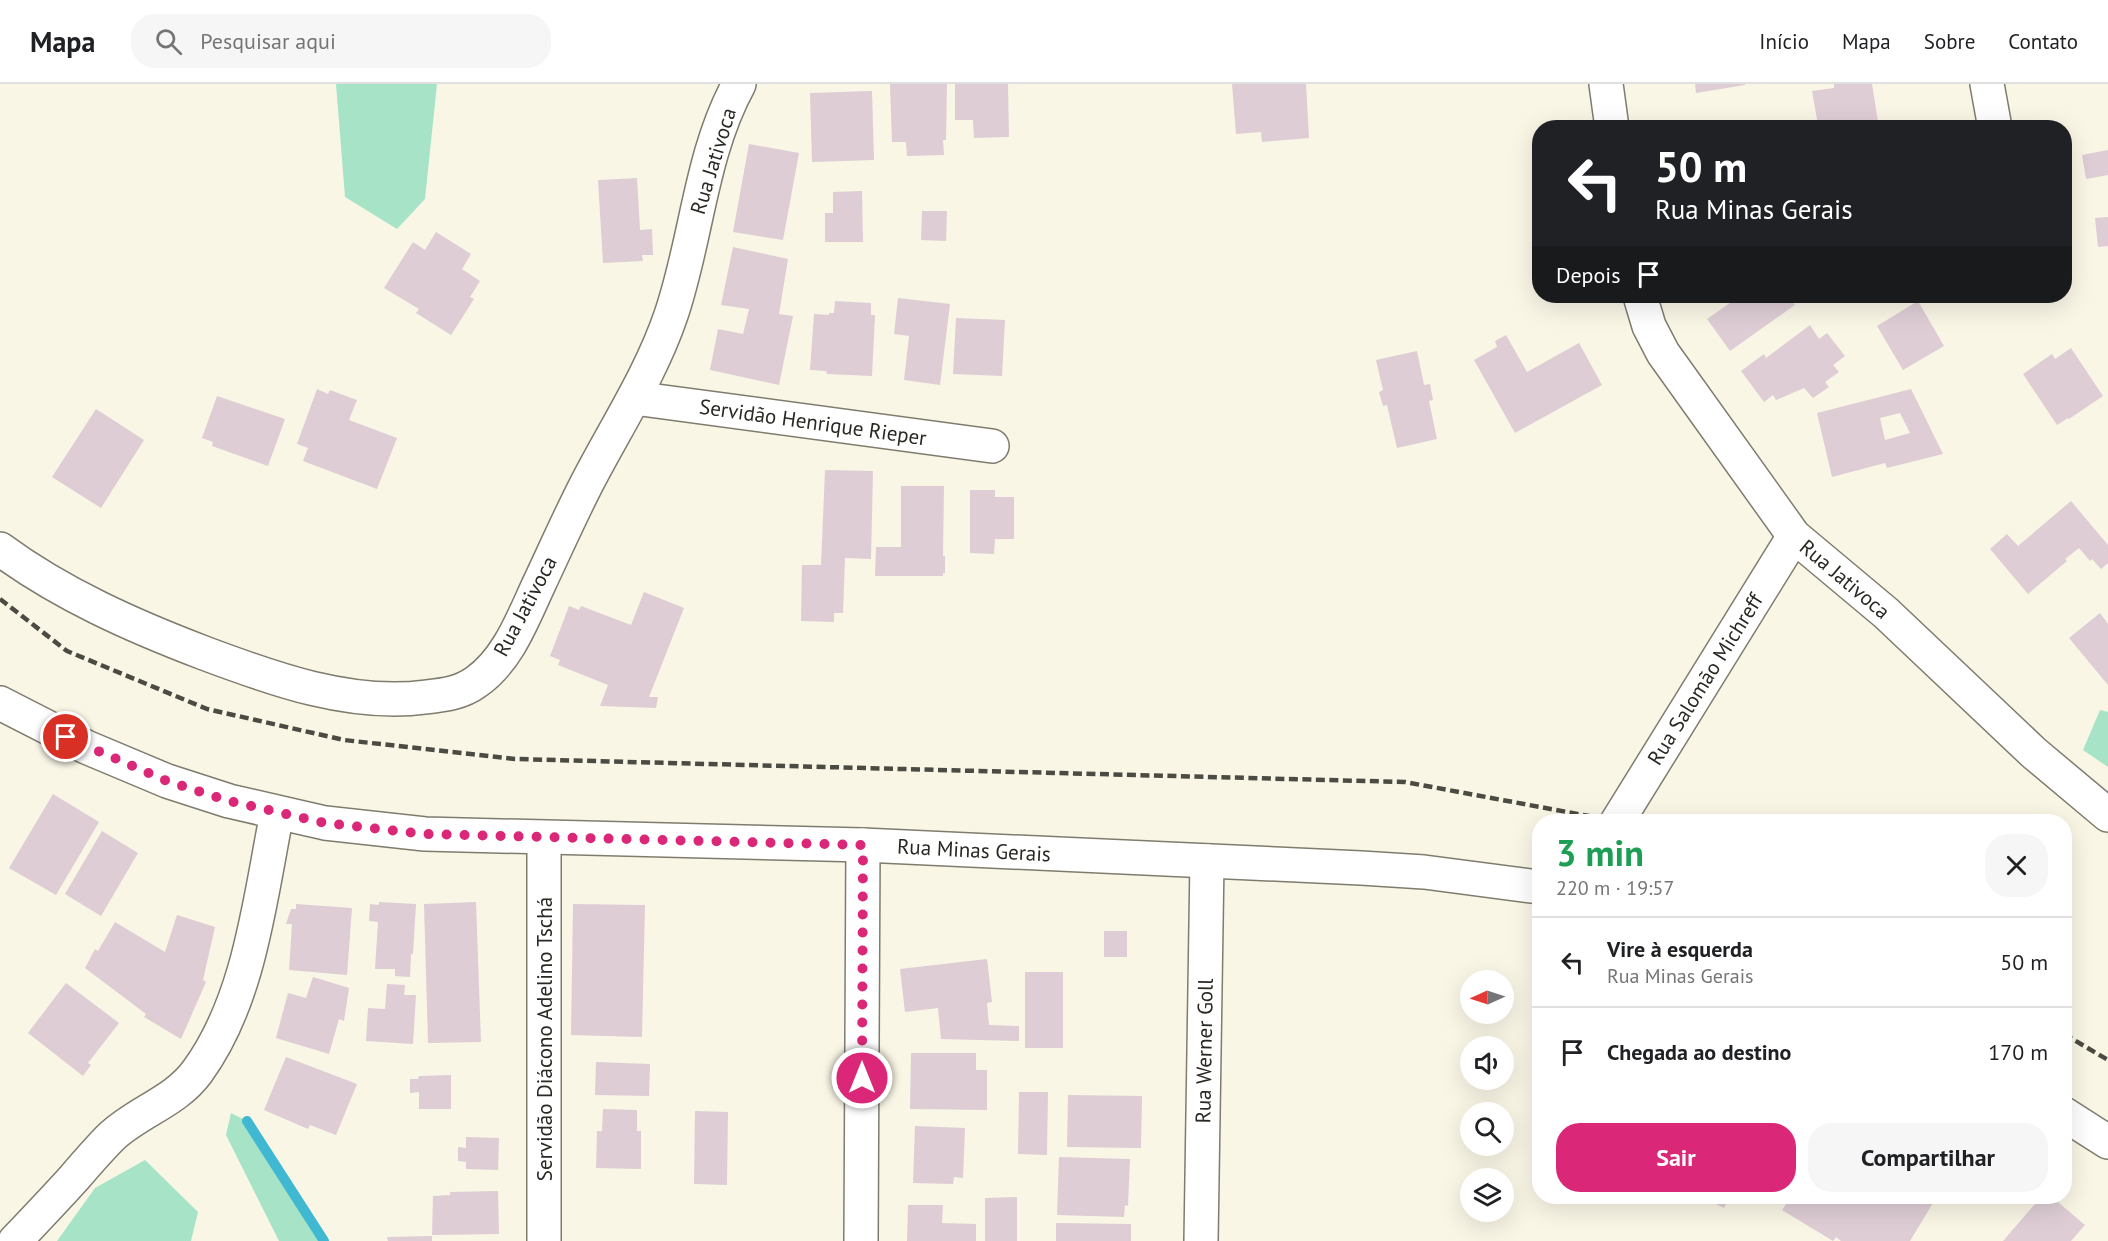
<!DOCTYPE html>
<html lang="pt">
<meta charset="utf-8">
<style>
body{margin:0;font-family:"PT Sans",sans-serif;background:#f6f6f6;color:#202124;height:100vh;display:flex;flex-direction:column;font-size:22px;white-space:nowrap}
*{box-sizing:border-box;margin:0}
p{font-size:20px;color:#757577}
.icon{flex:none;width:33px;height:33px;fill:none;stroke:currentColor;stroke-width:2;stroke-linecap:round;stroke-linejoin:round}
.map{position:relative;flex:1;overflow:hidden}
.sheet{position:absolute;left:1532px;top:730px;width:540px;height:390px;display:flex;flex-direction:column;background:#fff;border-radius:24px;box-shadow:0 6px 24px #0002}
.sheet>*{flex:none}
.top-card{position:absolute;left:1532px;top:36px;width:540px;height:183px;border-radius:24px;box-shadow:0 6px 24px #0002;background:#202124;color:#fff;overflow:hidden}
.needle{width:39px;rotate:267deg}
.buttons{position:absolute;left:1460px;top:886px;display:grid;gap:12px}
.buttons a{display:grid;place-items:center;width:54px;height:54px;border-radius:50%;background:#fff;box-shadow:0 6px 24px #0002;font-size:30px}
.pin{position:absolute;display:grid;place-items:center;width:51px;height:51px;color:#fff;margin:-26px;border:3px solid #fff;border-radius:50%;box-shadow:0 2px 6px #0007}
.me{position:absolute;width:66px;margin:-33px;rotate:0deg;stroke-linejoin:round;filter:drop-shadow(0 0 4px #0008)}
.turn{display:flex;align-items:center;gap:21px;height:126px;padding:0 24px;font-size:27px}
.turn .icon{width:78px;height:78px;stroke-width:2.5}
.turn b{display:block;font-size:42px;line-height:51px}
.then{display:flex;align-items:center;height:57px;padding:0 24px;background:#0003;gap:12px;font-size:22px}
.round{display:grid;place-items:center;flex:none;width:63px;height:63px;border-radius:24px;background:#f6f6f6}
.overview{display:flex;align-items:center;justify-content:space-between;height:102px;padding:0 24px}
h1{font-size:36px;font-weight:800;line-height:45px;color:#1e9e55}
.primary-button{display:flex;gap:12px;margin-top:auto;padding:12px 24px}
.primary-button a{flex:1;height:69px;border-radius:24px;background:#db2777;color:#fff;font-size:24px;font-weight:800;line-height:69px;text-align:center}
.primary-button a+a{background:#f6f6f6;color:#202124}
ul{padding:0;list-style:none}
li{display:flex;align-items:center;gap:18px;height:90px;padding:0 24px;border-top:2px solid #e0e0e0}
li div{flex:1}
li b{display:block;font-size:22px}
li em{font-style:normal}
header{display:flex;align-items:center;gap:36px;box-sizing:border-box;height:84px;padding:0 30px;background:#fff;border-bottom:2px solid #e0e0e0}
header strong{font-size:28px}
nav{display:flex;gap:33px;margin-inline-start:auto;font-size:21px}
.search{width:420px;height:54px;background:#f6f6f6;display:flex;align-items:center;gap:15px;box-sizing:border-box;padding:0 21px;border-radius:24px;color:#757577;font-size:22px}
.map>svg:first-child{display:block}
.green{fill:#a7e4c7}
.lines{fill:none;stroke-linecap:round;stroke-linejoin:round}
.stream{stroke:#40b8d2;stroke-width:10}
.building{fill:#decdd5;fill-rule:evenodd}
.minor-casing{stroke:#7f7c6e;stroke-width:36}
.major-casing{stroke:#7f7c6e;stroke-width:36}
.minor{stroke:#fff;stroke-width:33}
.major{stroke:#fff;stroke-width:33}
.rail{stroke:#4c4b43;stroke-width:4.5;stroke-dasharray:9 4.5;stroke-linecap:butt}
.route{stroke:#db2777;stroke-width:10;stroke-dasharray:0 18}
.labels{text-anchor:middle;dominant-baseline:central;stroke-width:4.5;stroke-linejoin:round;paint-order:stroke}
.street-label{font-size:21px;fill:#292822;stroke:#fff}
</style>
<header>
<strong>Mapa</strong>
<div class="search"><svg class="icon" aria-label="search" viewBox="0 0 24 24"><circle cx="10" cy="10" r="6"/><path d="M15 15l6 6"/></svg>Pesquisar aqui</div>
<nav><a>Início</a><a>Mapa</a><a>Sobre</a><a>Contato</a></nav>
</header>
<div class="map">
<svg width="2108" height="1157" viewBox="0 0 2108 1157">
<rect width="100%" height="100%" fill="#f9f6e6"/>
<g class="green">
<path d="M336,0H437L425,115L397,145L345,113Z"/>
<path d="M2100,626L2108,628V683L2083,666Z"/>
<path d="M231,1029L247,1037L324,1157H279L226,1051Z"/>
<path d="M145,1076L198,1128L191,1157H57L95,1104Z"/>
</g>
<g class="lines">
<path class="stream" d="M247,1037L324,1157"/>
</g>
<g class="building">
<path d="M890,0H947L946,56H943L944,71L907,72L906,58H892Z"/>
<path d="M955,0H1008L1009,53L974,54L973,36H955Z"/>
<path d="M1232,0H1306L1309,54L1262,58L1261,48L1236,50Z"/>
<path d="M1695,0H1745V1L1696,9Z"/>
<path d="M1834,0H1872L1879,44H1839L1838,37L1818,41L1812,7L1834,4Z"/>
<path d="M872,7L874,76L812,78L810,9Z"/>
<path d="M749,60L799,69L783,156L733,148Z"/>
<path d="M2108,66V91L2086,95L2082,71Z"/>
<path d="M637,94L640,146L652,145L653,171H642L643,177L603,179L598,96Z"/>
<path d="M862,107L863,158H825V129H833V108Z"/>
<path d="M922,127H947L946,157L921,156Z"/>
<path d="M2108,133V162L2098,163L2095,134Z"/>
<path d="M436,148L471,170L462,185L480,197L470,213L474,215L451,251L416,229L419,225L384,204L413,158L425,166Z"/>
<path d="M733,163L788,175L779,230L793,232L779,301L710,286L718,245L743,250L749,225L721,221Z"/>
<path d="M1740,212H1787L1795,221L1730,267L1707,235Z"/>
<path d="M898,214L950,220L940,301L904,296L909,252L894,250Z"/>
<path d="M835,217L871,219V231H875L872,292L827,290L826,287L810,286L814,230L829,231V229H834Z"/>
<path d="M1918,217L1944,262L1903,286L1877,242Z"/>
<path d="M956,234L1005,236L1002,292L953,290Z"/>
<path d="M1810,241L1819,255L1827,249L1845,272L1833,281L1839,288L1825,298L1829,303L1813,314L1804,304L1776,316L1773,311L1764,318L1741,287L1764,270L1766,274Z"/>
<path d="M1506,251L1527,288L1579,259L1602,301L1515,349L1474,276L1497,263L1495,257Z"/>
<path d="M2071,264L2103,312L2069,335L2068,334L2057,341L2023,290L2052,270L2055,275Z"/>
<path d="M1417,267L1424,301L1430,300L1433,316L1429,317L1437,355L1397,364L1387,321L1383,322L1379,308L1383,306L1376,276Z"/>
<path d="M317,305L328,310L330,306L357,316L349,336L397,354L377,405L303,377L308,364L297,360Z"/>
<path d="M1911,305L1943,370L1887,384L1885,379L1832,393L1817,329ZM1900,329L1910,349L1885,356L1880,334Z"/>
<path d="M217,312L285,335L268,382L212,362L213,358L202,354Z"/>
<path d="M96,325L144,356L101,424L52,393Z"/>
<path d="M825,386L873,387L871,475L845,474L843,529H834V538L801,537L802,481H821Z"/>
<path d="M901,402H944L943,472H945V489H943V492H875L876,463H901Z"/>
<path d="M970,406H995V413H1014V455H995L994,470L970,469Z"/>
<path d="M2071,417L2108,461V479L2101,485L2092,475L2090,477L2079,464L2065,475L2067,477L2028,510L1990,465L2007,450L2018,462Z"/>
<path d="M644,508L684,524L649,613H658L656,624L600,622L608,601L558,581L560,576L550,572L569,522L579,526L581,522L631,541Z"/>
<path d="M2100,529L2108,540V601L2069,554Z"/>
<path d="M53,710L99,738L56,811L9,784Z"/>
<path d="M102,747L138,769L101,832L65,810Z"/>
<path d="M379,818L416,820L413,870H411L410,893L395,892V885H375L378,838L369,837L370,820L379,821Z"/>
<path d="M476,818L481,958L428,959L424,820Z"/>
<path d="M296,820L352,824L347,891L289,886L292,840H286L291,825H296Z"/>
<path d="M573,820L645,821L642,953L571,951Z"/>
<path d="M177,831L215,843L203,896L206,898L181,955L144,933L146,930L85,884L95,865L98,867L115,838L165,868Z"/>
<rect x="1104" y="847" width="23" height="26"/>
<path d="M987,875L992,918L987,919L989,941L1019,942V957L941,955L938,924L905,928L900,885Z"/>
<rect x="1025" y="888" width="38" height="76"/>
<path d="M313,893L349,904L344,937L339,935L329,970L276,954L288,909L306,914Z"/>
<path d="M66,899L119,939L88,979L91,981L83,992L28,949Z"/>
<path d="M387,900L405,901L404,911H416L413,960L366,957L368,924L385,925Z"/>
<path d="M911,969H976V986H987V1026L910,1025Z"/>
<path d="M286,973L357,1000L336,1051L310,1041L308,1045L264,1026Z"/>
<path d="M596,978L650,980L649,1012L595,1011Z"/>
<path d="M451,991V1025H419V1008L410,1009V995H418L419,992Z"/>
<path d="M1019,1008H1048L1047,1071L1018,1070Z"/>
<path d="M1068,1011L1142,1012L1141,1064L1067,1063Z"/>
<path d="M603,1025L637,1026V1047H641V1085L596,1084L597,1047H602Z"/>
<path d="M695,1027L728,1028L727,1101L694,1100Z"/>
<path d="M915,1042L965,1044L963,1094L954,1093L953,1100L913,1099Z"/>
<path d="M466,1053L499,1054L498,1086L466,1085V1078L458,1077V1063L466,1064Z"/>
<path d="M1059,1073L1130,1075L1128,1122L1125,1121L1124,1133L1057,1131Z"/>
<path d="M498,1107L499,1150L432,1151L433,1112L450,1111V1108Z"/>
<path d="M1017,1113V1157H985V1114Z"/>
<path d="M1701,1113H1730L1724,1124Z"/>
<path d="M1791,1113H1934L1936,1114L1910,1157H1841L1836,1153L1833,1157L1782,1126Z"/>
<path d="M2041,1113H2052L2085,1141L2071,1157H2003Z"/>
<path d="M908,1121H943L942,1139L976,1140V1157H907Z"/>
<path d="M1056,1139L1131,1140V1157H1056Z"/>
<path d="M432,1152V1157H388L387,1153Z"/>
</g>
<g class="lines">
<g class="minor-casing">
<g id="minor">
<path d="M1606,0L1612,44"/>
<path d="M1987,0L1995,44"/>
<path d="M1640,212L1649,242L1663,269L1794,452L1886,529L2034,669L2108,731"/>
<path d="M634,314L992,362"/>
<path d="M0,465C61,510 133,542 204,569C273,595 351,623 426,613C444,611 461,609 476,598C508,576 523,534 539,500C555,466 570,432 587,399C616,343 651,290 671,231C697,155 700,71 739,0"/>
<path d="M1617,738L1794,452"/>
<path d="M544,754V1157"/>
<path d="M15,1157C35,1136 55,1115 74,1094C86,1080 98,1066 111,1053C137,1028 175,1018 197,988C250,916 260,814 277,729"/>
<path d="M861,1157L863,761"/>
<path d="M1201,1157L1207,777"/>
</g>
</g>
<g class="major-casing">
<g id="major">
<path d="M0,619L86,663L167,697L229,717L325,739L425,750L863,761L1361,784L1424,788L1539,803"/>
<path d="M2064,1030L2108,1058"/>
</g>
</g>
<use href="#minor" class="minor"/>
<use href="#major" class="major"/>
<g class="rail">
<path d="M0,515L67,567L207,625L344,656L515,675L1405,698L1621,738"/>
<path d="M2064,950L2108,976"/>
</g>
</g>
<g class="lines">
<path class="route" d="M66,653L167,697L229,717L325,739L425,750L863,761L862,994"/>
</g>
<g class="labels">
<g class="street-label">
<text transform="translate(713 77) rotate(-73)">Rua Jativoca</text>
<text transform="translate(813 338) rotate(8)">Servidão Henrique Rieper</text>
<text transform="translate(1845 495) rotate(40)">Rua Jativoca</text>
<text transform="translate(525 522) rotate(-62)">Rua Jativoca</text>
<text transform="translate(1705 595) rotate(-58)">Rua Salomão Michreff</text>
<text transform="translate(974 766) rotate(3)">Rua Minas Gerais</text>
<text transform="translate(544 955) rotate(-90)">Servidão Diácono Adelino Tschá</text>
<text transform="translate(1204 967) rotate(-89)">Rua Werner Goll</text>
</g>
</g>
</svg>
<div class="buttons">
<a><svg class="needle" viewBox="-14 -14 28 28"><path d="M0-13l5 13h-10z" fill="#e53935"/><path d="M0 13l5-13h-10z" fill="#757577"/></svg></a>
<a><svg class="icon" aria-label="sound" viewBox="0 0 24 24"><path d="M4 9h4l5-4v14l-5-4H4zM17 9q2 3 0 6"/></svg></a>
<a><svg class="icon" aria-label="search" viewBox="0 0 24 24"><circle cx="10" cy="10" r="6"/><path d="M15 15l6 6"/></svg></a>
<a><svg class="icon" aria-label="layers" viewBox="0 0 24 24"><path d="M12 4l9 5-9 5-9-5zM3 14l9 5 9-5"/></svg></a>
</div>
<div class="pin" style="left:66px;top:653px;background:#d93025"><svg class="icon" aria-label="arrive" viewBox="0 0 24 24"><path d="M6 21V4h12l-3 4 3 4H6"/></svg></div>
<svg class="me" style="left:862px;top:994px" viewBox="-20 -20 40 40"><circle r="17" fill="#db2777" stroke="#fff" stroke-width="3"/><path d="M0-11L8 9 0 5-8 9z" fill="#fff"/></svg>
<div class="top-card">
<div class="turn"><svg class="icon" aria-label="left" viewBox="0 0 24 24"><path d="M17 20v-9H6M10 6l-5 5 5 5"/></svg><div><b>50 m</b>Rua Minas Gerais</div></div>
<div class="then">Depois<svg class="icon" aria-label="arrive" viewBox="0 0 24 24"><path d="M6 21V4h12l-3 4 3 4H6"/></svg></div>
</div>
<section class="sheet">
<div class="overview"><div><h1>3 min</h1><p>220 m · 19:57</p></div><a class="round"><svg class="icon" aria-label="close" viewBox="0 0 24 24"><path d="M6 6l12 12M18 6L6 18"/></svg></a></div>
<ul>
<li><svg class="icon" aria-label="left" viewBox="0 0 24 24"><path d="M17 20v-9H6M10 6l-5 5 5 5"/></svg><div><b>Vire à esquerda</b><p>Rua Minas Gerais</p></div><em>50 m</em></li>
<li><svg class="icon" aria-label="arrive" viewBox="0 0 24 24"><path d="M6 21V4h12l-3 4 3 4H6"/></svg><div><b>Chegada ao destino</b></div><em>170 m</em></li>
</ul>
<div class="primary-button"><a>Sair</a><a>Compartilhar</a></div>
</section>
</div>
